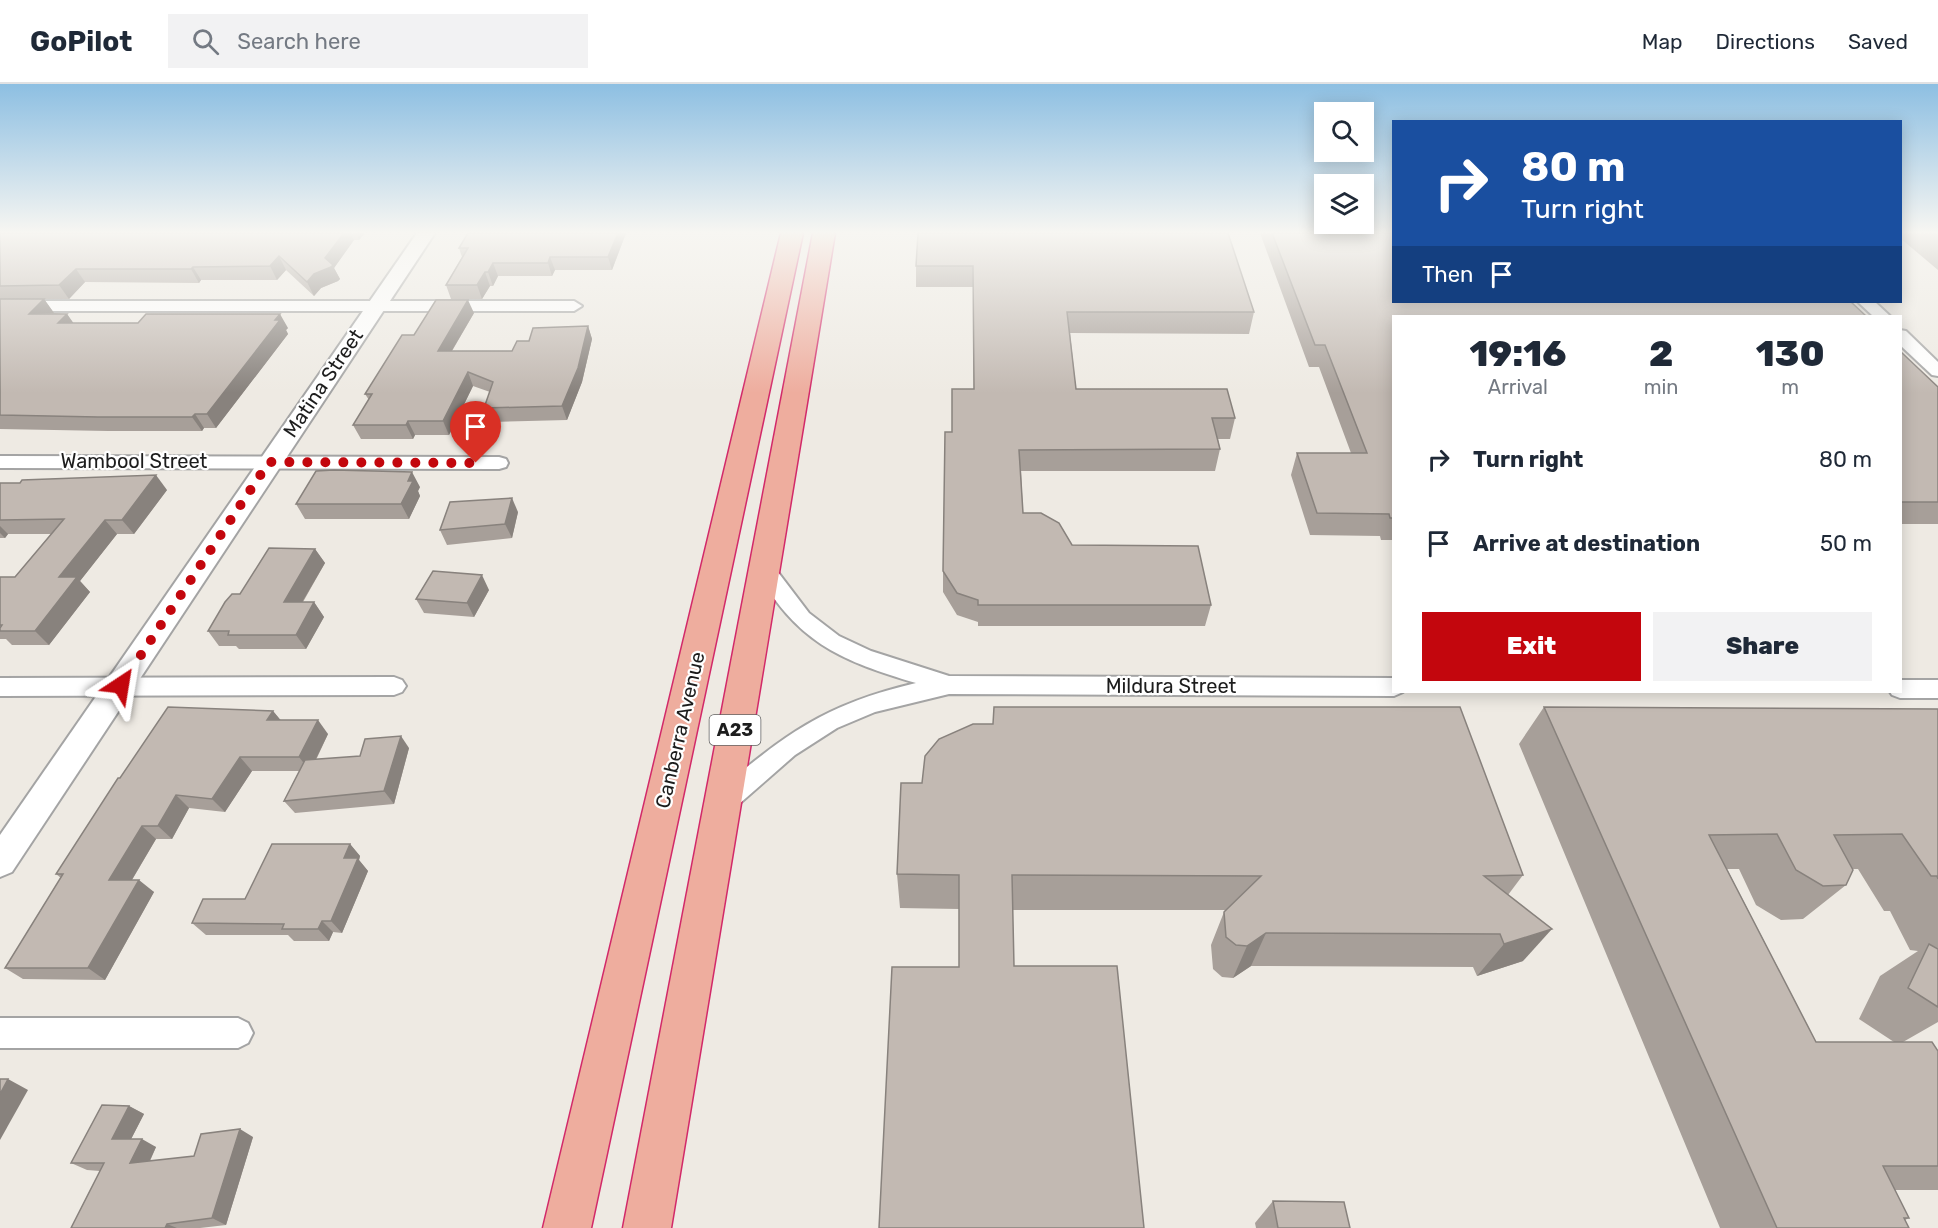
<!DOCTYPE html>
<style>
body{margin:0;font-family:Rubik,sans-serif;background:#f2f2f3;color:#1f2937;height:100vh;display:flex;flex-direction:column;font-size:22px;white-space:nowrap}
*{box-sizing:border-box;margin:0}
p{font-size:20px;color:#747a83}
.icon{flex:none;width:33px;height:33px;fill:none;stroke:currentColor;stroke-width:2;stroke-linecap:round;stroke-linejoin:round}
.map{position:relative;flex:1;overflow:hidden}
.drawer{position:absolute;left:1392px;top:231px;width:510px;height:378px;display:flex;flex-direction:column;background:#fff;border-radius:0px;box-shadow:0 3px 15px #0003}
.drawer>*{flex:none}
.top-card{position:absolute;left:1392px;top:36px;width:510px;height:183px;border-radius:0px;box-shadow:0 3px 15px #0003;background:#1a4fa0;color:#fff;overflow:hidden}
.tools{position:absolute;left:1314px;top:18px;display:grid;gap:12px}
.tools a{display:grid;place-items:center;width:60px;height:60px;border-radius:0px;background:#fff;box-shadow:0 3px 15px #0003;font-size:30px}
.pin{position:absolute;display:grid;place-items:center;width:51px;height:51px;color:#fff;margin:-62px -26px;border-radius:50% 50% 50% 0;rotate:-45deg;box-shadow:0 0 6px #0007}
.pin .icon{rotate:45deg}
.me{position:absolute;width:66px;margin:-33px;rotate:33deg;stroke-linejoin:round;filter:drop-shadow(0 0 4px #0008)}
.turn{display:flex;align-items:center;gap:21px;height:126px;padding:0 30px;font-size:27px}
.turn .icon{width:78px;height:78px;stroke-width:2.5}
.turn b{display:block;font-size:42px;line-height:51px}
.then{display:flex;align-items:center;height:57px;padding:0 30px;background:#0003;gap:12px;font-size:22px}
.eta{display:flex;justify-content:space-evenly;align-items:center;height:102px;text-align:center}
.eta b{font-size:36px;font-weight:800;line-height:42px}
.action{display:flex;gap:12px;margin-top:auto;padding:12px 30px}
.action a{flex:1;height:69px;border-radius:0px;background:#c3060d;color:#fff;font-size:24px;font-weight:800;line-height:69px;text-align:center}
.action a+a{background:#f2f2f3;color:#1f2937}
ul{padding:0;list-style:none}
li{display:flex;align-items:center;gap:18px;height:84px;padding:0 30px}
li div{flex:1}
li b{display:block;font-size:22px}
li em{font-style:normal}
header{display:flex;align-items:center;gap:36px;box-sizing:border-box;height:84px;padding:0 30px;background:#fff;border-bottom:2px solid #e0e1e3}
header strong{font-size:28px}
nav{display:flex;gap:33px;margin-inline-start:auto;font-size:21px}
.search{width:420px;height:54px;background:#f2f2f3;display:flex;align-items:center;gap:15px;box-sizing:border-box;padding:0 21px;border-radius:0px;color:#747a83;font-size:22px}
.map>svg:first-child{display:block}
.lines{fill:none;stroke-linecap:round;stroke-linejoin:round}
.minor-casing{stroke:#a4a4a4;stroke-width:4}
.tertiary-casing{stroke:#a4a4a4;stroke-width:4}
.trunk-casing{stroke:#d22969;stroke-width:3}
.minor{fill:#fff;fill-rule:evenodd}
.tertiary{fill:#fff;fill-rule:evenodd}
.trunk{fill:#eead9e;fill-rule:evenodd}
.wall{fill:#a79f99;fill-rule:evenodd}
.shaded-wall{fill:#88827d}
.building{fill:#c2b9b2;stroke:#88827d;stroke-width:1.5}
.route{stroke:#c3060d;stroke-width:10;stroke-dasharray:0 18}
.labels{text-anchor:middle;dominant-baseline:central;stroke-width:4.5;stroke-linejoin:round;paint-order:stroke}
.shield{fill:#fff;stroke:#616161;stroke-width:1.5}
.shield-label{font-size:18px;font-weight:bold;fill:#1d1d1d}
.street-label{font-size:20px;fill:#1d1d1d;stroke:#fff}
</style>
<header>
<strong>GoPilot</strong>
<div class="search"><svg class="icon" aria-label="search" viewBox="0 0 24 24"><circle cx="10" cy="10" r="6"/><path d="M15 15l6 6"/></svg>Search here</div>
<nav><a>Map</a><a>Directions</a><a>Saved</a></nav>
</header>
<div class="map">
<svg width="1938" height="1144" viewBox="0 0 1938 1144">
<rect width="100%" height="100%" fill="#eeeae3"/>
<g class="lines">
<g class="minor-casing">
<g id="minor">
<path d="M0,217H574L582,222L574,227H0Z"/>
<path d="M1858,218H1875L1890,232H1873Z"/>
<path d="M1900,246L1906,247L1938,278V292L1932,291L1900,261Z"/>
<path d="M0,372L499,373L506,375L508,379L506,383L499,385L0,384Z"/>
<path d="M764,477L771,479L809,529L839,552L871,567L949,592L1394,594V608H1403L1394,612L949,610L875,628L837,644L795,671L731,727L722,730L713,727L709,719L713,711C785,651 822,621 916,599C836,575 798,558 754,484L757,479Z"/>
<path d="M394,593L402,596L406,602L402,608L394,611L0,612V594Z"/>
<path d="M1900,596H1938V614H1900L1892,611L1890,608H1900Z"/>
<path d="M0,934H238L248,939L253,949L248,959L238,964H0Z"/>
</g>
</g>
<g class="tertiary-casing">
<path id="tertiary" d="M417,149H435L12,788L0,793V751Z"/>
</g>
<g class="trunk-casing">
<g id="trunk">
<path d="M781,149H803L591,1144H543Z"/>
<path d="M813,149H835L671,1144H623Z"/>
</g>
</g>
<use href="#minor" class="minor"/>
<use href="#tertiary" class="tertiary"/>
<use href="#trunk" class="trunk"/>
</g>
<g class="wall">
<path d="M0,149H365L359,156H354L334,184L340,195L338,197L321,204L314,212L286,186L277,196H201L199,199L85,198L69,215H2H44L54,229L67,230L73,239L288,244L286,246L288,250L216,344H204L202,347H108L0,345Z"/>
<path d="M468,149H626L612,186H555L552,192H498L493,202H490L482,215H451L446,201L462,173L459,164Z"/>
<path d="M918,149L1254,228L1249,250L1070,249L1076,305L1235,334L1230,355H1218L1220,365L1215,387H1021L1023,429L1072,461L1211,521L1205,542H978V538L957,531L943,508V487L952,348L974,305L973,203H916V182Z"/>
<path d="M1260,149H1394V456H1381L1380,452L1310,451L1291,391L1297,369H1351L1319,283H1309Z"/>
<path d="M1900,149H1938V186L1900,154Z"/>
<path d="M474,229L452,267H512L529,257L588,242L592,255L582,298L567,336L490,338L484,324L490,308L473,302L449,351H415L413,355H361L353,341L369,316L365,310L414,251Z"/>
<path d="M1900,267L1938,303V440H1900Z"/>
<path d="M0,399L167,406L134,450H117L80,497L90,508L49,561H12L6,555H0V493H15L51,450H8L5,454H0Z"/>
<path d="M420,403L418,407L420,412L409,435H305L296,420Z"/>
<path d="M518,428L512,454L447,461L440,446Z"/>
<path d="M315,465L325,479L303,518H314L324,533L306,565H239L236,562H219L208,547L240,510Z"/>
<path d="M489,506L474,533L424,529L416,515Z"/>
<path d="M1544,623L1938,625V938L1903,958L1938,967V1106H1895L1909,1134L1905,1136L1909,1144H1720L1519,660ZM1727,785H1739L1756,821L1781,836L1803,835L1846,801L1853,785H1858L1884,827H1890L1910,866L1918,867L1880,892L1859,935L1894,958H1816Z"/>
<path d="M273,627L280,636L328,650L316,676L360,672L409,664L394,720L295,729L284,717L300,687H252L225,728L189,724L172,755H156L132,796L154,808L105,896L23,895L5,884L61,794L56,790L120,694Z"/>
<path d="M350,760L360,772L359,776L368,787L342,849L333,848L329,857H294L288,851H206L192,839L245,815Z"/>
<path d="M897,790L1523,791L1508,811L1523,877L1477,892L1473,883L1251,882L1233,894L1222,893L1213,885L1211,861L1224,828L1225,826H1013L959,883V825L900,824Z"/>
<path d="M129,1022L144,1030L131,1055L156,1063L150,1077L194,1072L253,1053L226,1141L200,1144H71L100,1087L87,1086L71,1079Z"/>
<path d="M1273,1117L1350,1144H1256L1255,1139Z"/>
</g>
<g class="shaded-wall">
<path d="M344,149H351L354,156L334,184L340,195L338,197L321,204L314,212L307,198Z"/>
<path d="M356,149H365L359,156Z"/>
<path d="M618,149H626L612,186L608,173Z"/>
<path d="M279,172L286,186L277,196L270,182Z"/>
<path d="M550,173L555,186L552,192L548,179Z"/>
<path d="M493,179L498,192L493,202L488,188Z"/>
<path d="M193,183L201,196L199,199L191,185Z"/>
<path d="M76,185L85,198L69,215L59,201Z"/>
<path d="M485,188L490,202L482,215L477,201Z"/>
<path d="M44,215L54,229L29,230Z"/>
<path d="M468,216L474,229L444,280L438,267Z"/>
<path d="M67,230L77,244L58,239Z"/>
<path d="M280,230L288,244L286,246L288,250L216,344L207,330Z"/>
<path d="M588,242L592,255L582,298L567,336L562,322Z"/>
<path d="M468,288L473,302L449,351L443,337Z"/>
<path d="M195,330L204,344L202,347L192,333Z"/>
<path d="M408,337L415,351L413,355L406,341Z"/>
<path d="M412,388L420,403L418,407L420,412L409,435L401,420L408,397Z"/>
<path d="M156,391L167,406L134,450L122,436Z"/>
<path d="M512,414L518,428L512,454L505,440Z"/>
<path d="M105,436L117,450L80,497L90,508L49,561L35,547L59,493Z"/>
<path d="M0,442L8,450L5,454L0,449Z"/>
<path d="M315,465L325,479L294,532L284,518Z"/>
<path d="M482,491L489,506L474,533L467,519Z"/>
<path d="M314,518L324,533L306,565L296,551Z"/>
<path d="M273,627L284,640L267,636Z"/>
<path d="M318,636L328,650L310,687L299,673Z"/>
<path d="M401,652L409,664L394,720L384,707Z"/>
<path d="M240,673L252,687L225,728L212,715Z"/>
<path d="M176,711L189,724L172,755L158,742Z"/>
<path d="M142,742L156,755L124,809L109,796Z"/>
<path d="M350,760L360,772L359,776L368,787L342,849L331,837L344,774Z"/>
<path d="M139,796L154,808L105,896L88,884Z"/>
<path d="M322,837L333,848L329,857L318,845Z"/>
<path d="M1552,845L1523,877L1477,892L1504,860Z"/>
<path d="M1266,849L1251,882L1233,894L1247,862Z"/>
<path d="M8,995L28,1006L0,1056V1010Z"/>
<path d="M129,1022L144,1030L127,1063L112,1055Z"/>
<path d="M240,1045L253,1053L226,1141L212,1134Z"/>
<path d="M142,1055L156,1063L145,1087L130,1079Z"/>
<path d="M167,1140L177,1144H165Z"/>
</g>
<g class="building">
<path d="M0,149H344L325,174L333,181L331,183L314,190L307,198L279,172L270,182L193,183L191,185H76L59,201L0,202Z"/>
<path d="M468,149H618L608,173H550L548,179H493L488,188H485L477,201H446L468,164H459Z"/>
<path d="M918,149H1228L1254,228H1067L1076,305H1227L1235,334H1212L1220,365L1019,366L1023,429H1041L1059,439L1072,461L1198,462L1211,521H978V516L957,509L943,487L945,348H952V305H974L973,182H916Z"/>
<path d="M1272,149H1394V218H1851L1866,232H1394V434H1390L1389,430L1317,429L1297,369H1367L1325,261H1315Z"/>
<path d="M0,215H44L29,230H67L58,239H138L146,230H280L275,236H280L207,330H195L192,333H98L0,331Z"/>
<path d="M436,216H468L438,267H512L517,257H529L533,244L588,242L578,284L562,322L484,324L493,298L468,288L443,337H408L406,341H353L372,310H365L402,251H414Z"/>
<path d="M1900,267L1938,303V418H1900Z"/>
<path d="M334,386L412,388L408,397H413L401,420H296L316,387Z"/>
<path d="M156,391L122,436H105L59,493H77L35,547H0V544L2,541H0V493H15L64,435L0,436V399H20L22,396Z"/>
<path d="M512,414L505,440L440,446L450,418Z"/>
<path d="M269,464L315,465L284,518H314L296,551H228L229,547H208L225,518L232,510H240Z"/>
<path d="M433,487L482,491L467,519L416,515Z"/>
<path d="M168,623L273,627L267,636H318L299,673H240L212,715L176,711L158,742H142L109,796H139L88,884H5L63,790H56L118,694H120Z"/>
<path d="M994,623H1460L1523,791L1484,792L1552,845L1504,860L1500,850L1266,849L1247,862L1236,861L1226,853L1224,828L1261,792L1012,791L1014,882H1117L1144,1144H879L892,883H959V791L897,790L901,699H922L925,672L939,655L973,640H993Z"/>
<path d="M1544,623L1938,625V795L1937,792H1931L1902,750L1834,751L1853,786L1846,801L1823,802L1796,786L1777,750L1709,751L1816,958H1932L1938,967V1082H1883L1909,1134H1904L1909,1144H1777Z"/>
<path d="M401,652L384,707L284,717L305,676L360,672L365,655Z"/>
<path d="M272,760H350L344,774H358L331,837H322L318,845H282L284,840L192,839L203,815H245Z"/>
<path d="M1929,860L1938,865V923L1908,904Z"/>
<path d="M0,995H8L0,1010Z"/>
<path d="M102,1021L129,1022L112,1055H142L130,1079L194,1072L201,1050L240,1045L212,1134L167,1140L165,1144H71L104,1079H71Z"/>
<path d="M1273,1117L1344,1118L1350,1144H1278Z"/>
</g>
<linearGradient id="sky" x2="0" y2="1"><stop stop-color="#8dbfe2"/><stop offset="0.48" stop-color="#f7f6f2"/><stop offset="1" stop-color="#f7f6f2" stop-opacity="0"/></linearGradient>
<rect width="1938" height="309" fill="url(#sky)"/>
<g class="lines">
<path class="route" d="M121,601L269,378L476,379"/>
</g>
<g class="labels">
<rect class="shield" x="709.5" y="631" width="51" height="30" rx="4.5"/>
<g class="shield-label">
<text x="735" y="646">A23</text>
</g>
<g class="street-label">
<text transform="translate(323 299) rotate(-56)">Matina Street</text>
<text x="134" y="377">Wambool Street</text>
<text x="1171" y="602">Mildura Street</text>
<text transform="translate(680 646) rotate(-77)">Canberra Avenue</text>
</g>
</g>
</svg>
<div class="tools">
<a><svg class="icon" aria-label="search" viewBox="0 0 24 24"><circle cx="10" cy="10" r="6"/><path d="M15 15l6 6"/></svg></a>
<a><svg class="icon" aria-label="layers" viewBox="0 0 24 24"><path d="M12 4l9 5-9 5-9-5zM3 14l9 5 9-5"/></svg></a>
</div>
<div class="pin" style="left:476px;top:379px;background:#d93025"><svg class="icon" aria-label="arrive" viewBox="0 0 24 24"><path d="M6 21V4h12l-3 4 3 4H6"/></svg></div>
<svg class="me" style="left:121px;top:601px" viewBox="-20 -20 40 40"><path d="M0-17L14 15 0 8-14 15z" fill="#c3060d" stroke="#fff" stroke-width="4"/></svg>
<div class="top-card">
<div class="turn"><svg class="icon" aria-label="right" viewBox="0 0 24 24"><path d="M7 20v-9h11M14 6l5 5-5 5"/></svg><div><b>80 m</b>Turn right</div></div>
<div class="then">Then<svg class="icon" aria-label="arrive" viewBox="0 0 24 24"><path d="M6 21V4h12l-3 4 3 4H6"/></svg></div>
</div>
<section class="drawer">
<div class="eta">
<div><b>19:16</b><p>Arrival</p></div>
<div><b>2</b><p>min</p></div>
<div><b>130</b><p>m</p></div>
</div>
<ul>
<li><svg class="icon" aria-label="right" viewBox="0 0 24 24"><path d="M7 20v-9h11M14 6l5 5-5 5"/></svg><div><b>Turn right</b></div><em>80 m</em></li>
<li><svg class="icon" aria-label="arrive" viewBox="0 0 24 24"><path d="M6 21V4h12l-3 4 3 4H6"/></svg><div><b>Arrive at destination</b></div><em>50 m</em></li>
</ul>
<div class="action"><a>Exit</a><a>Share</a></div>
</section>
</div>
